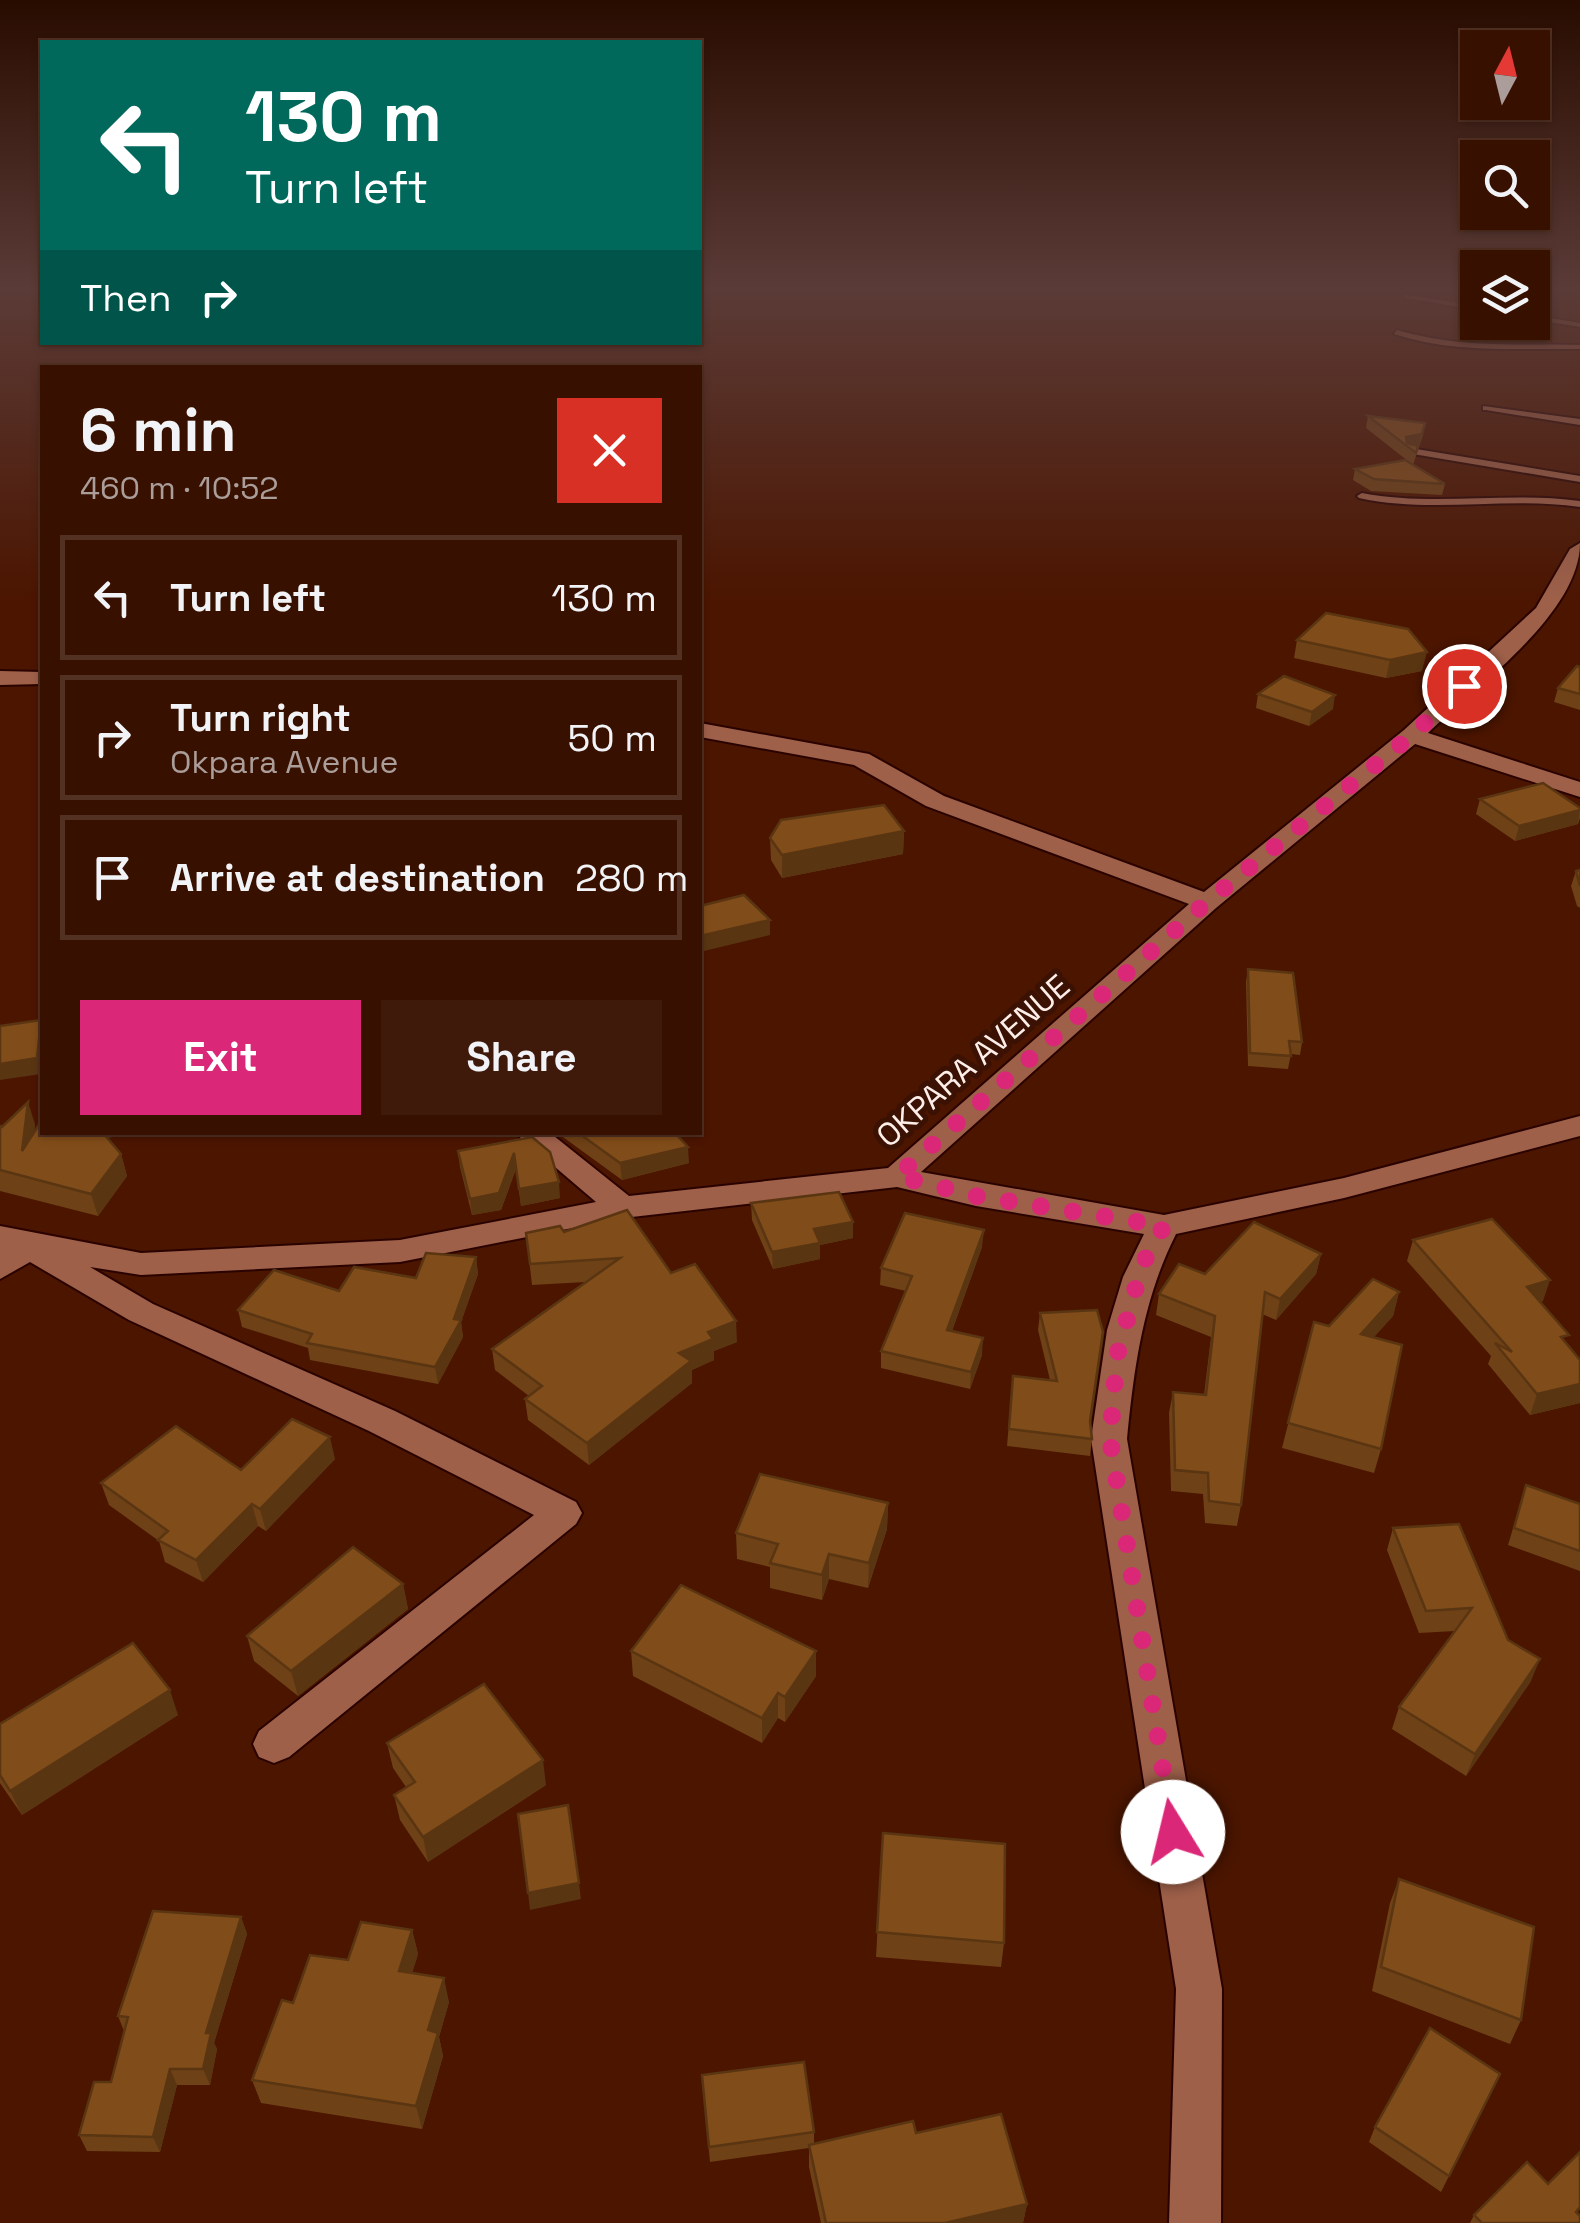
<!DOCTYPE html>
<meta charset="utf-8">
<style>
body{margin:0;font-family:"Space Grotesk",sans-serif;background:#3f190a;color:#f1f3f6;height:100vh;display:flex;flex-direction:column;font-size:38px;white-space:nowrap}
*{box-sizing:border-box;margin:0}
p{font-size:32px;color:#ab9d99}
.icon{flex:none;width:55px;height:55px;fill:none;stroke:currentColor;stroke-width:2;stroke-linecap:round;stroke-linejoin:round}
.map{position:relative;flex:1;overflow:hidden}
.sheet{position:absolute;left:40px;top:365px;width:662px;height:770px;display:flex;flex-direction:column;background:#381000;border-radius:0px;box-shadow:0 2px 8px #0004,0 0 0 2px #523022}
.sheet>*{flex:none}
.hud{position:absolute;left:40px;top:40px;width:662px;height:305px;border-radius:0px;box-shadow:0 2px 8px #0004,0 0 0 2px #523022;background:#00695c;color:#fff;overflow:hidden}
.needle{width:65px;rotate:7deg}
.tools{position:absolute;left:1460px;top:30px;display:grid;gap:20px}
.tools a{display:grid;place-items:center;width:90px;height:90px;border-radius:0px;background:#381000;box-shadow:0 2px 8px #0004,0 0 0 2px #523022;font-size:50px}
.pin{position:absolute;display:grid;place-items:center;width:85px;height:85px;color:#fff;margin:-42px;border:5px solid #fff;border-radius:50%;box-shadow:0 2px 10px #0007}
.me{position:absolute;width:110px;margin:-55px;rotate:351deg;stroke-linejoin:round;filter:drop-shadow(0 0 8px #0008)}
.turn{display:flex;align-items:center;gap:35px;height:210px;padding:0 40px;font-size:45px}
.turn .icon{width:130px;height:130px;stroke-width:2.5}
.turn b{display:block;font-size:70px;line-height:85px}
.then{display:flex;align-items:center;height:95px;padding:0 40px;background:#0003;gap:20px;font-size:38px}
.round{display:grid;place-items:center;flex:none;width:105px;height:105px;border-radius:0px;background:#3f190a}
.overview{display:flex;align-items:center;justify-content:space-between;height:170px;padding:0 40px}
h1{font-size:60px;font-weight:800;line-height:75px}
.button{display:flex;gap:20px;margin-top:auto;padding:20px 40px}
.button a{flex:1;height:115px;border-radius:0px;background:#db2777;color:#fff;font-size:40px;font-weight:800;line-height:115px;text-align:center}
.button a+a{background:#3f190a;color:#f1f3f6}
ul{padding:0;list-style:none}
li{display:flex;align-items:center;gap:30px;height:125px;margin:0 20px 15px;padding:0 20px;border:5px solid #523022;border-radius:0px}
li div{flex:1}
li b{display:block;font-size:38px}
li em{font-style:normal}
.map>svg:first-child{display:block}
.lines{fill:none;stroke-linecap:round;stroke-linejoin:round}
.service-casing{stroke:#2a0300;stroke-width:4}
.minor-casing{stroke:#2a0300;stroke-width:4}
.service{fill:#9e6049;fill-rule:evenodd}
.minor{fill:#9e6049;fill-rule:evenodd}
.wall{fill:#6e4116}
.shaded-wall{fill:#5a3512}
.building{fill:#804c19;stroke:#5a3512;stroke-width:2.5}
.route{stroke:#db2777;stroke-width:18;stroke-dasharray:0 32.4}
.labels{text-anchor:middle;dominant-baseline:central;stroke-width:10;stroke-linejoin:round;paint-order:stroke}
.street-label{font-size:32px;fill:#fdeee9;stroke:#3a1102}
</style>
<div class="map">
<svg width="1580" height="2223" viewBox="0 0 1580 2223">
<rect width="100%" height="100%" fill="#4b1500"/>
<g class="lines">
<g class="service-casing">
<g id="service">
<path d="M1402,294L1478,306V310L1405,298Z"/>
<path d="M1532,315L1580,323V327L1532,319Z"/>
<path d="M1397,330C1463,349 1513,343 1580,345V349C1517,348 1456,354 1394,334Z"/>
<path d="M1483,406L1580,419V425L1486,410H1483Z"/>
<path d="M1410,448L1580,476V482L1407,453V449Z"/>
<path d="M1362,493C1435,507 1507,491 1580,501V507C1506,496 1432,514 1359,498L1357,496Z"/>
</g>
</g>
<g class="minor-casing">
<g id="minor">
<path d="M1580,543C1580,613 1476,687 1428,733L1580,782V797L1415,744L1216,908L921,1172L1164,1215L1344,1178L1580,1116V1136L1344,1198L1176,1234C1143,1299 1134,1368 1127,1439L1222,1989L1221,2223H1169L1176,1989L1091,1439L1107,1330L1123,1277L1144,1234L976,1206L897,1187L623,1218L400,1262L141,1275L90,1267L153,1304L395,1411L576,1502L582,1513L576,1524L289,1757L274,1763L259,1757L253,1744L259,1731L534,1515L369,1431L129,1320L30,1262L0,1279V1226L141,1253L400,1240L596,1202L514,1132H549L629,1196L888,1168L1189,904L926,806L854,765L700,737V723L869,754L944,796L1204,892L1404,730L1536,608L1570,549Z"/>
<path d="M0,671L42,672V684L0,685Z"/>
</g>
</g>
<use href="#service" class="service"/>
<use href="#minor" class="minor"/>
</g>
<g class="wall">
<path d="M1368,416L1423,435L1413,465L1366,428Z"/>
<path d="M1355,469L1445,484L1442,495L1371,491L1353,480Z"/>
<path d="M1326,613L1422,671L1386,678L1294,658L1297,640Z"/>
<path d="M1580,667V710L1554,702L1558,688Z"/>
<path d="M1258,694L1333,709L1309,726L1256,708Z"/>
<path d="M1480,799L1580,808V818L1578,824L1515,841L1476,814Z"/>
<path d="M904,831L903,854L782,878L771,860L770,838Z"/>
<path d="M1580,870V908L1577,906L1571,886L1576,871Z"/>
<path d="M1248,969L1302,1042L1300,1055L1291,1054L1288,1069L1248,1066L1246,982Z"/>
<path d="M35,1124L34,1133L108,1139L121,1154L127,1176L98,1216L0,1191V1126Z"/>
<path d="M556,1132H674L689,1163L622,1180Z"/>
<path d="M532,1137L560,1198L521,1206L516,1169L501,1210L472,1215L460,1167L458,1151Z"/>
<path d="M751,1203L853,1222V1238L820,1245V1259L773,1269L752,1220Z"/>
<path d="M564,1232L671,1273L737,1342L714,1351V1360L692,1370V1383L589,1465L528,1420L525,1399L529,1396L495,1370L492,1349L586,1282L532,1285L526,1233Z"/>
<path d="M1413,1240L1543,1301L1540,1302L1566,1343L1580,1360V1403L1530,1415L1488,1364L1491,1356L1407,1261Z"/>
<path d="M982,1247L952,1331L982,1355L970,1389L881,1368V1351L906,1291L880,1285L881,1268Z"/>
<path d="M1321,1254L1316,1274L1276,1320L1262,1314L1241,1505L1237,1526L1205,1523L1203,1494L1171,1491L1169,1413L1173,1392L1204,1395L1211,1337L1156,1315L1159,1294Z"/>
<path d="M476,1257L478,1274L461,1322L463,1337L438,1384L310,1360L308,1348L242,1327L238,1310L416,1278Z"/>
<path d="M1399,1292L1393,1316L1373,1338L1381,1449L1374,1473L1282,1448L1314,1322L1329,1326Z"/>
<path d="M1040,1313L1090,1422L1092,1439L1090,1456L1007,1446L1013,1376L1050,1380L1038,1330Z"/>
<path d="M335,1459L266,1531L258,1526L203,1582L165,1562L159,1541L109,1505L101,1483L241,1470Z"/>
<path d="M1526,1485L1580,1504V1571L1508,1545Z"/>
<path d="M888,1503L887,1529L868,1588L829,1579L822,1600L770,1588V1567L737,1559L736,1533Z"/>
<path d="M1393,1528L1508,1640L1531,1681L1466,1776L1392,1729L1399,1707L1455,1631L1419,1633L1387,1550Z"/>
<path d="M403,1584L408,1609L298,1696L254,1661L247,1636Z"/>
<path d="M631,1651L816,1676L785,1722L778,1718L762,1743L633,1676Z"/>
<path d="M178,1715L22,1815L0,1783V1724Z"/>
<path d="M387,1743L546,1785L428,1862L400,1820L394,1795L406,1787L393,1768Z"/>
<path d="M883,1833L1004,1943L1001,1967L876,1957Z"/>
<path d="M1399,1879L1521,2020L1510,2044L1372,1991L1390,1903Z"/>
<path d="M241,1917L247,1934L214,2043L217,2049L210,2085H177L160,2152L87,2151L79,2135L111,2082L124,2031L118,2016Z"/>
<path d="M412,1930L418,1954L412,1973L449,2002L439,2037L443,2056L422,2129L261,2103L252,2080L348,1960Z"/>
<path d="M1500,2074L1441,2192L1369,2142L1375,2127Z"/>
<path d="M703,2090L814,2132V2144L916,2133L1027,2204L1023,2223H821L809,2167V2148L710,2162Z"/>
<path d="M1474,2215L1580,2223H1470Z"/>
</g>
<g class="shaded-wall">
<path d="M1532,291H1578L1532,298Z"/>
<path d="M1425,423L1419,446L1409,448L1404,444L1406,437Z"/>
<path d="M1427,652L1422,671L1386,678L1390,660Z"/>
<path d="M1335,695L1333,709L1309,726L1312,712Z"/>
<path d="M1580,810L1578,824L1515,841L1519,826Z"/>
<path d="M904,831L903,854L782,878V855Z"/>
<path d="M770,920V935L700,952V936Z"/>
<path d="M41,1020V1074L0,1080V1064Z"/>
<path d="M28,1102L35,1124L29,1173L22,1151Z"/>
<path d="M94,1132H128L97,1142Z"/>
<path d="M688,1147L689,1163L622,1180L620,1163Z"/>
<path d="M514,1153L516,1169L501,1210L472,1215L470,1199Z"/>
<path d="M121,1154L127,1176L98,1216L91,1194Z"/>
<path d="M559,1182L560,1198L521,1206L519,1189Z"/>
<path d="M853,1222V1238L820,1245V1259L773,1269L772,1252L814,1229Z"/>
<path d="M984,1230L982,1247L946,1347L947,1330Z"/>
<path d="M1321,1254L1316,1274L1276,1320L1280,1299Z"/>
<path d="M476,1257L478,1274L461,1322L463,1337L438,1384L435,1367Z"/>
<path d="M1550,1280L1543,1301L1520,1308L1527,1287Z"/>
<path d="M1399,1292L1393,1316L1354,1359L1361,1334Z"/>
<path d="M736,1321L737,1342L714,1351V1360L692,1370V1383L589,1465L587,1443L679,1353L708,1332Z"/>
<path d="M983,1338L982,1355L970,1389L971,1372Z"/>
<path d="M1580,1384V1403L1530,1415L1537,1394Z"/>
<path d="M330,1437L335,1459L266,1531L260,1509Z"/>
<path d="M888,1503L887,1529L868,1588L869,1563Z"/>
<path d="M252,1504L258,1526L203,1582L196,1560Z"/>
<path d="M829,1554V1579L822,1600V1575Z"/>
<path d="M403,1584L408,1609L298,1696L291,1671Z"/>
<path d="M816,1651V1676L785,1722V1697Z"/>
<path d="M1540,1659L1531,1681L1466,1776L1475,1754Z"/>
<path d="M170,1690L178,1715L22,1815L10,1791Z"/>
<path d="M778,1693V1718L762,1743V1718Z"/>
<path d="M543,1760L546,1785L428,1862L423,1837Z"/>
<path d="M579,1883L581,1899L530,1910L528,1893Z"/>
<path d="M241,1917L247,1934L214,2043L217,2049L210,2085L203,2069L206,2033Z"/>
<path d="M412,1930L418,1954L405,1995L399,1971Z"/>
<path d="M444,1978L449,2002L439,2037L443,2056L422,2129L416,2106L428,2030Z"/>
<path d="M170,2069L177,2085L160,2152L153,2137Z"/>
<path d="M1027,2204L1023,2223H945Z"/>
</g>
<g class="building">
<path d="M1368,416L1425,423L1422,434L1406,437L1407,443L1418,446L1416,453Z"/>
<path d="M1405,460L1445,484L1374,479L1355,469Z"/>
<path d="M1326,613L1408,629L1427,652L1390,660L1297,640Z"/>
<path d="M1577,666L1580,667V694L1558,688Z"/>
<path d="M1284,676L1335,695L1312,712L1258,694Z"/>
<path d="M1543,783L1580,808V810L1519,826L1480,799Z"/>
<path d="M884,805L904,831L782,855L770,838L781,820Z"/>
<path d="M1580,870V886L1576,871Z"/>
<path d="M744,895L770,920L700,936V906Z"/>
<path d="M1248,969L1293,973L1302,1042L1289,1041L1291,1056L1250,1053Z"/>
<path d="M41,1020L37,1058L0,1064V1026Z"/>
<path d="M28,1102L22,1151L42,1120V1132H102L121,1154L91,1194L0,1170V1126L2,1127Z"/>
<path d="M577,1132H674L688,1147L620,1163Z"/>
<path d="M532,1137L550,1152L559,1182L519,1189L514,1153L499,1193L470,1199L458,1151Z"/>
<path d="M839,1192L853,1222L814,1229L820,1243L772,1252L751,1203Z"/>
<path d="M627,1210L671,1273L695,1264L736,1321L708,1332L713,1339L679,1353L691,1361L587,1443L525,1399L542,1386L492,1349L620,1258L530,1264L526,1233L560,1226L564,1232Z"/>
<path d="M905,1213L984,1230L947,1330L983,1338L971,1372L881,1351L912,1276L881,1268Z"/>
<path d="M1492,1219L1550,1280L1527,1287L1569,1335L1561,1337L1580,1360V1384L1537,1394L1495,1343L1512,1352L1413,1240Z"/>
<path d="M1254,1222L1321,1254L1280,1299L1265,1292L1241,1505L1209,1501L1208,1473L1175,1470L1173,1392L1206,1395L1215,1316L1159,1294L1179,1264L1205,1274Z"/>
<path d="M426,1253L476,1257L454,1319L461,1320L435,1367L307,1343L312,1334L238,1310L274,1270L339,1291L354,1267L416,1278Z"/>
<path d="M1373,1279L1399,1292L1361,1334L1402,1345L1381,1449L1288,1423L1314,1322L1329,1326Z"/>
<path d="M1097,1310L1103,1332L1090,1421L1092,1439L1009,1429L1013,1376L1057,1381L1040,1313Z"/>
<path d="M292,1419L330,1437L260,1509L252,1504L196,1560L158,1540L168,1531L101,1483L176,1426L241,1470Z"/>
<path d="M760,1474L888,1503L869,1563L829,1554L822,1575L770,1563L778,1544L736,1533Z"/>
<path d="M1526,1485L1580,1504V1551L1514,1528Z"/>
<path d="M1459,1524L1508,1640L1540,1659L1475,1754L1399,1707L1472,1608L1426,1611L1393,1528Z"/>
<path d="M353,1547L403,1584L291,1671L247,1636Z"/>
<path d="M681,1585L816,1651L785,1697L778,1693L762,1718L631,1651Z"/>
<path d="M133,1643L170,1690L10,1791L0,1775V1724Z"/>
<path d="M484,1684L543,1760L423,1837L394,1795L415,1782L387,1743Z"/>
<path d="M568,1805L579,1883L528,1893L518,1814Z"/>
<path d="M883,1833L1005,1844L1004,1943L877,1932Z"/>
<path d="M1399,1879L1534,1927L1521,2020L1381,1967Z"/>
<path d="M153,1911L241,1917L206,2033H211L203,2069H170L153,2137L79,2135L94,2082H111L128,2017L118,2016Z"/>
<path d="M361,1922L412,1930L399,1971L444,1978L428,2030L438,2033L416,2106L252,2080L282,2000L293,2003L310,1955L348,1960Z"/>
<path d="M1430,2028L1500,2074L1449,2176L1375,2127Z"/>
<path d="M804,2062L814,2132L709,2147L702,2075Z"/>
<path d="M1001,2114L1027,2204L945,2223H826L809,2145L913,2121L916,2133Z"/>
<path d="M1580,2152V2207L1576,2212L1580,2216V2223H1482L1474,2215L1527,2162L1548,2184Z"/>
</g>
<linearGradient id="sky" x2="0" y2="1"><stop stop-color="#290c00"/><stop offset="0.48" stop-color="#5b3b37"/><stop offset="1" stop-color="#5b3b37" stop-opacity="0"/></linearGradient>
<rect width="1580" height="602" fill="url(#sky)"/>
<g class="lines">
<path class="route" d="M1173,1832L1110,1439L1117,1356L1142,1265L1164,1226L976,1196L897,1176L1207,902L1412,735L1464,686"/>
</g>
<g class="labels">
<g class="street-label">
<text transform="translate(973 1061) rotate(-41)">OKPARA AVENUE</text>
</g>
</g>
</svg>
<div class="tools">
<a><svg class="needle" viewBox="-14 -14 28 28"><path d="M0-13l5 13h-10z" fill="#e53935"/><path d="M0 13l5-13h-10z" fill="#ab9d99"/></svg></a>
<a><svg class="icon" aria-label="search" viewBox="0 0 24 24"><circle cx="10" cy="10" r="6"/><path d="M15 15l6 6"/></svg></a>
<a><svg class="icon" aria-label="layers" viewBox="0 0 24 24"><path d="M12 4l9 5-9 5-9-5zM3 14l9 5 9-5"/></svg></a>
</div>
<div class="pin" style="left:1464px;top:686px;background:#d93025"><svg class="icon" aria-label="arrive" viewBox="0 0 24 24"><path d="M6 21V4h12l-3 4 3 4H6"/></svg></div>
<svg class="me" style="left:1173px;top:1832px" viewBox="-20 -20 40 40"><circle r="19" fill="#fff"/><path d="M0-13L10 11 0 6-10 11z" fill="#db2777"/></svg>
<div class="hud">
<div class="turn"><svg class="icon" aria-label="left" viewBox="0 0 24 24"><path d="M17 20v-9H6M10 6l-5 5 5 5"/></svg><div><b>130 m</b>Turn left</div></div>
<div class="then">Then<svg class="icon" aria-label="right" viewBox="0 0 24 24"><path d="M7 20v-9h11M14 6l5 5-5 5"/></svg></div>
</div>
<section class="sheet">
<div class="overview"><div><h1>6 min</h1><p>460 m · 10:52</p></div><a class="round" style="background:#d93025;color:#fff"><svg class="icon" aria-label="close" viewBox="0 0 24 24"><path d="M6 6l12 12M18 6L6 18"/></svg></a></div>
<ul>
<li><svg class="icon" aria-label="left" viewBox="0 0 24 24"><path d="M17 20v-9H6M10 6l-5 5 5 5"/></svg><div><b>Turn left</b></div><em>130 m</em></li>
<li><svg class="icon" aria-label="right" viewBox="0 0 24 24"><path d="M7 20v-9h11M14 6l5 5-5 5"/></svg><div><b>Turn right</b><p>Okpara Avenue</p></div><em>50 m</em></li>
<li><svg class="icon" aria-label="arrive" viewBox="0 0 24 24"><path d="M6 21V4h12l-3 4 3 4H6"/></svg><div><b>Arrive at destination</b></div><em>280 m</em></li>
</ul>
<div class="button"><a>Exit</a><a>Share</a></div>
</section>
</div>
